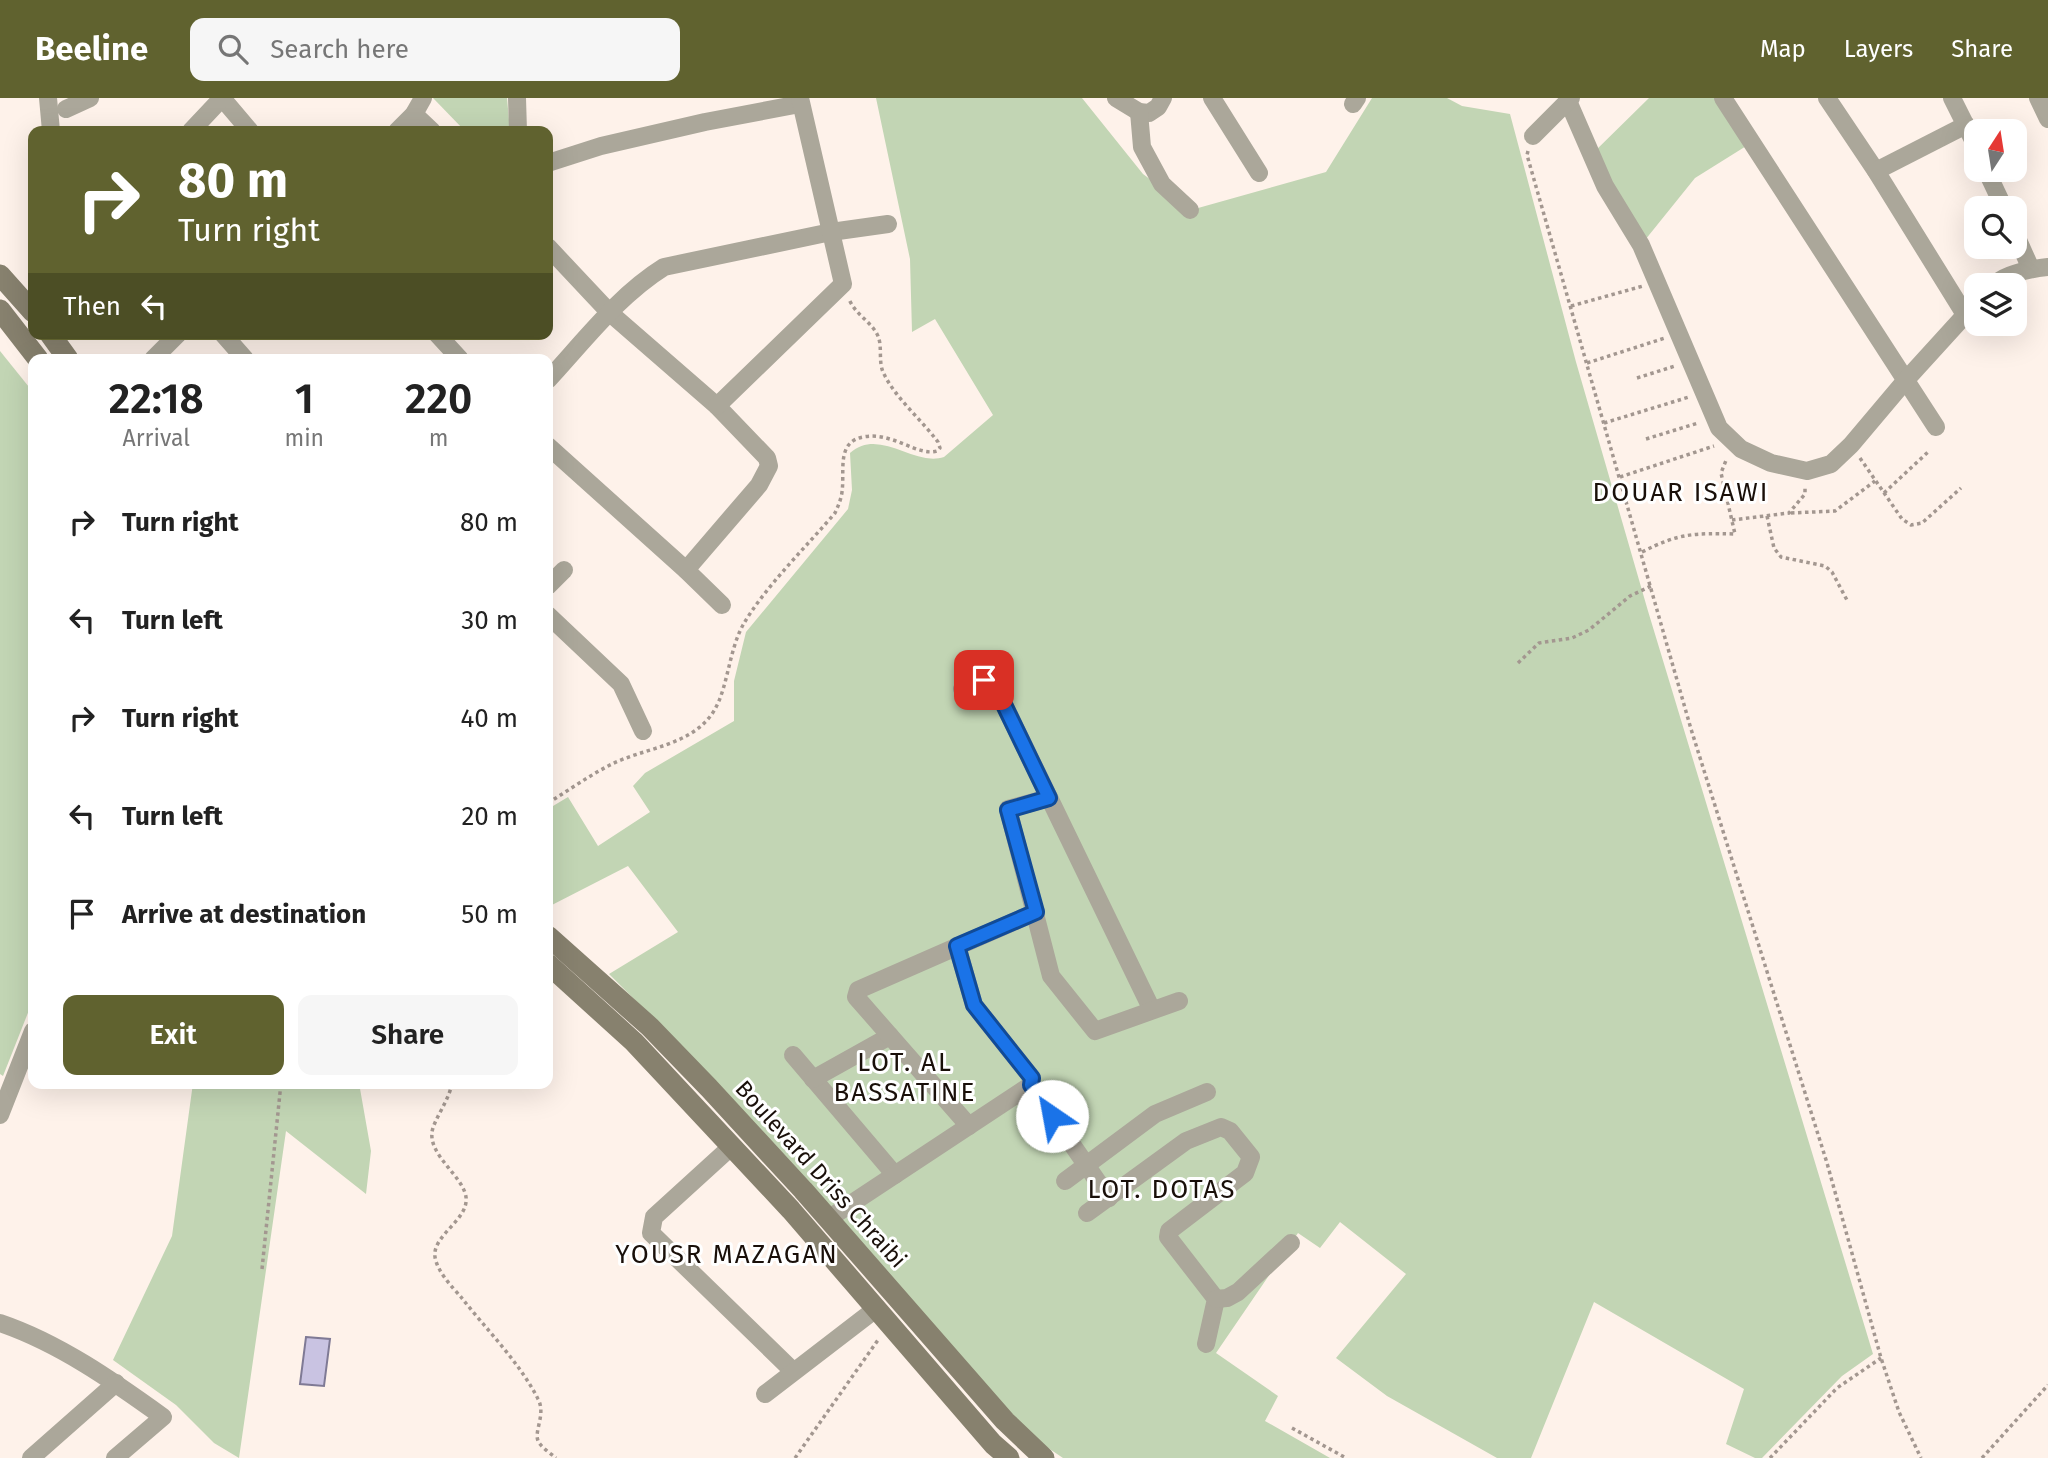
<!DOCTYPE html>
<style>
body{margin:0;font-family:"Fira Sans",sans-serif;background:#f6f6f6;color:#222;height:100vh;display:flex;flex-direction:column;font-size:26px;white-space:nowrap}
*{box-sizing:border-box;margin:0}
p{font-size:23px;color:#767676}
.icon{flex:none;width:38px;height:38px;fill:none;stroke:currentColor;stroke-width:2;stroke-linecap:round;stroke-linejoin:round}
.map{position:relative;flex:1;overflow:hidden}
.details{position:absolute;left:28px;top:256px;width:525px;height:735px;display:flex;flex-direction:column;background:#fff;border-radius:14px;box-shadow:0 7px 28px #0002}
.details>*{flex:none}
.hud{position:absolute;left:28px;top:28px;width:525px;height:214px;border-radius:14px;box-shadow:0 7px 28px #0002;background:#60622f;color:#fff;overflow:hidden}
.needle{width:46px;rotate:12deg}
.controls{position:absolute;left:1964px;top:21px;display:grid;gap:14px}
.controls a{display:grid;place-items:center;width:63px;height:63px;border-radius:14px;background:#fff;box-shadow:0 7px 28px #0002;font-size:35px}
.pin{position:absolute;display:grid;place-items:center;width:60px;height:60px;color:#fff;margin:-30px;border-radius:14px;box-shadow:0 4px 10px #0006}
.me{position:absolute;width:77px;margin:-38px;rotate:327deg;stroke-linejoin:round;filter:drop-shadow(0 0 5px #0008)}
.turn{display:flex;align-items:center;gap:24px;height:147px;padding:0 35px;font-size:32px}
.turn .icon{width:91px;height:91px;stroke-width:2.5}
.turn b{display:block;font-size:49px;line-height:60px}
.then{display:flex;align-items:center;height:66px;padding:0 35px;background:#0003;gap:14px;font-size:26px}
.eta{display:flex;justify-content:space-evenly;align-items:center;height:119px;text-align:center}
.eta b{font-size:42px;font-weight:600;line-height:49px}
.cta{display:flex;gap:14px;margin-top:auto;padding:14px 35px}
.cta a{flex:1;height:80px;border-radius:14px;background:#60622f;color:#fff;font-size:28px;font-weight:600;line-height:80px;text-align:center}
.cta a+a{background:#f6f6f6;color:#222}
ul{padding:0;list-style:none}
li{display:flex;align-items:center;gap:21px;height:98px;padding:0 35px}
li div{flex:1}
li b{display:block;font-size:26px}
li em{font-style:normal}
header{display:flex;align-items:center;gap:42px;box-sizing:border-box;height:98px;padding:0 35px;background:#60622f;color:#fff}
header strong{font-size:33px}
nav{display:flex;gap:38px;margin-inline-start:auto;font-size:24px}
.search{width:490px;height:63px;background:#f6f6f6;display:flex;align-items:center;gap:18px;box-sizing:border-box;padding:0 24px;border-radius:14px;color:#767676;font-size:26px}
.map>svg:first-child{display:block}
.green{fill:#c2d5b4}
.building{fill:#c9c3e2;stroke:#7f7a95;stroke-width:2}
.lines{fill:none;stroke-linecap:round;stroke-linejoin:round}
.path{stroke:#a39790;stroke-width:3.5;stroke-dasharray:3.5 3.5;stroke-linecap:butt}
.street{stroke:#aba79a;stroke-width:18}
.secondary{stroke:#87816e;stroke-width:21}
.route-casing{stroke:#114b97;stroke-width:18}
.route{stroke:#1a73e8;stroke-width:12}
.labels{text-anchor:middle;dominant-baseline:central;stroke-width:6;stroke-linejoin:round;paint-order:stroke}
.street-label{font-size:23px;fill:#190f09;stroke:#fff}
.quarter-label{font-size:26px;letter-spacing:2px;fill:#190f09;stroke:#fff}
</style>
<header>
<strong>Beeline</strong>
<div class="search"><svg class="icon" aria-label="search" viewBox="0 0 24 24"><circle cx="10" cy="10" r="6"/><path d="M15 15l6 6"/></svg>Search here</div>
<nav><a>Map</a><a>Layers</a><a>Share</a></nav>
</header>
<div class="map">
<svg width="2048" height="1360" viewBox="0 0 2048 1360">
<rect width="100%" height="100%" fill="#fef2ea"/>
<g class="green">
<path d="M433,0H507L510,33H465Z"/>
<path d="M876,0H1082L1143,76L1191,112L1326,74L1372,0H1447L1462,8L1510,16L1576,264L1648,513L1873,1256L1842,1278L1762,1360H1755L1726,1346L1744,1291L1594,1204L1531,1360H1497L1387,1298L1336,1260L1406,1176L1340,1124L1320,1150L1298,1135L1216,1255L1278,1298L1265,1323L1330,1360H1063L1029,1337L702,969L609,876L678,834L628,768L548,809V711L568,699L598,748L650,714L633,688L645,675L734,623V583L746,534L848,411L852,392L850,355C880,329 913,369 944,359L993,317L935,221L912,234L910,161Z"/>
<path d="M1649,0H1723L1751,45L1695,80L1641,147L1590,58Z"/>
<path d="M0,253L33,294V902L3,978L0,976Z"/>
<path d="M193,985H359L371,1053L366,1096L286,1033L239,1360L214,1345L176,1307L113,1262L172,1138Z"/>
</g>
<path class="building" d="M306,1239L330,1241L324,1288L300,1286Z"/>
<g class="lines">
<g class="path">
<path d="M1528,53L1527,57L1691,631L1827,1065L1881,1260L1899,1314L1921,1360"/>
<path d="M1571,208L1643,188"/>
<path d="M1587,265L1665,240"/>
<path d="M1637,280L1675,268"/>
<path d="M1604,325L1689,299"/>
<path d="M1646,341L1698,325"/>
<path d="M1860,360L1902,421L1911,427L1922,425L1961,390"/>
<path d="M1620,379L1714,348"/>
<path d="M1884,395L1928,354"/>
<path d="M1791,415L1835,413L1875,383"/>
<path d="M1767,418L1774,450L1781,459L1825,468L1832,474L1848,504"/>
<path d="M1732,422L1789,415L1805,396V389"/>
<path d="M1642,454C1679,435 1694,435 1735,436L1721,375L1727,360"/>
<path d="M1518,565L1539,545L1572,540L1589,532L1630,498L1651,488"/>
<path d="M548,705C569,692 590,677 612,666C642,651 685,648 708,621C728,599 727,556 743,527C764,490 807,448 835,415C838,408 841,402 842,394C845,373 836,344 863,339C892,333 918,359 937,353L940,350L938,344C921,321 895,300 883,274C878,262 883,247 877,236C870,223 855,216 849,201"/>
<path d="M452,985C449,1003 434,1021 432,1034C429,1058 463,1078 466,1099C469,1122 432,1137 435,1159C437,1173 452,1189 461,1199C486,1231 520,1265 538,1301C547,1318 531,1336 540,1346C544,1351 551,1356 556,1360"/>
<path d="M262,1171L281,985"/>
<path d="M1292,1330L1346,1360"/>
<path d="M795,1360L878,1242"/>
<path d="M1770,1360L1837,1290L1881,1260"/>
<path d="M1982,1360L2048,1287"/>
</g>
<g class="street">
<path d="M48,0L51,33"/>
<path d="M222,0L250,33"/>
<path d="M517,0L518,33"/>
<path d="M1116,0L1139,14L1149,15L1158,9L1163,0"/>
<path d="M1212,0L1259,75"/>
<path d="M1723,0L1936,329"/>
<path d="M1827,0L1876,73L1964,215"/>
<path d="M1952,0L1976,48"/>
<path d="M2038,0L2048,21"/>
<path d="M1568,3L1605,88L1641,147L1719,330L1741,351L1771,365L1807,373L1831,366L1851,347L1905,283L1976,205"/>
<path d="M1353,6L1357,0"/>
<path d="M66,11L90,0"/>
<path d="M1139,14L1142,49L1162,86L1190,112"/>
<path d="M414,16L432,33"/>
<path d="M191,33L222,0"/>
<path d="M397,33L414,16L423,0"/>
<path d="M1533,38L1571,0"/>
<path d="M548,65L601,48L705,24L800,6"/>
<path d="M1986,72L2004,110"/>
<path d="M1876,73L1966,27"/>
<path d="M2014,133L2031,171"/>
<path d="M548,149L610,215L717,308L767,360L769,368L759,387L686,472"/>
<path d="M1994,187C2007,175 2030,171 2048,169"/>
<path d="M223,236L245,261"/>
<path d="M437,236L460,261"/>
<path d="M153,261L178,236"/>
<path d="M548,282C584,243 619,197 664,169L831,134L888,126"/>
<path d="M717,308L843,186L800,0"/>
<path d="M548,348L686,472L722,507"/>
<path d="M548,488L564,472"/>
<path d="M548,517L621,586L643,633"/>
<path d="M962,591C976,582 981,580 995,588L1152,912"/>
<path d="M1049,700L1008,711L1051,878L1095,933L1179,903"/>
<path d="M793,957L895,1077"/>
<path d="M813,981L890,938"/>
<path d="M1031,987L1109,1100"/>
<path d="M0,1017L33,933"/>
<path d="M969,1028L856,899L858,892L1036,814"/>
<path d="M732,1048L654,1119L651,1135L793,1273"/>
<path d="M1065,1083L1155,1016L1207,994"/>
<path d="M1087,1115L1186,1043L1221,1029L1230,1033L1251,1059L1245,1075L1169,1133L1168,1139L1216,1201L1206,1246"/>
<path d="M828,1121L1031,987L1032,980L974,907L957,848"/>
<path d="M1216,1201L1227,1200L1238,1194L1291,1145"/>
<path d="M0,1225C59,1245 113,1283 163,1319L115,1360"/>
<path d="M765,1296L877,1210"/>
<path d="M31,1360L116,1285"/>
</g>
<g class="secondary">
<path d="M0,177L33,214"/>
<path d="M0,212L38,261"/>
<path d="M50,236L68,261"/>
<path d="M548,838L650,929L709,990L803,1092L1005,1323L1044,1360"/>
<path d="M548,866L634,944L791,1112L993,1346L1009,1360"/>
</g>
</g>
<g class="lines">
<g class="route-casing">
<path id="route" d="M984,582L995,588L1049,700L1008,712L1036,814L957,848L974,907L1032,980L1031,987L1052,1018"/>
</g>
<use href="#route" class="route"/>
</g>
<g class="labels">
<g class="street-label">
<text transform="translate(821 1076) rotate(48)">Boulevard Driss Chraibi</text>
</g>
<g class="quarter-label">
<text x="1681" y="394">DOUAR ISAWI</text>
<text x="905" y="964">LOT. AL<tspan x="905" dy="30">BASSATINE</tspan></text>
<text x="1162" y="1091">LOT. DOTAS</text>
<text x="727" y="1156">YOUSR MAZAGAN</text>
</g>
</g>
</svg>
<div class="controls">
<a><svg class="needle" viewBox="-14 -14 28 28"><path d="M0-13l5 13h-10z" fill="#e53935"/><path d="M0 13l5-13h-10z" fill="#767676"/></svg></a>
<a><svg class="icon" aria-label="search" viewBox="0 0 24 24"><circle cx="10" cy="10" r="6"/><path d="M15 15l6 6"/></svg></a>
<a><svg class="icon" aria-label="layers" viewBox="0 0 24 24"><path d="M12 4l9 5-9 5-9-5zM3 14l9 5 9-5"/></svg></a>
</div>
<div class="pin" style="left:984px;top:582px;background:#d93025"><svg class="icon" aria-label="arrive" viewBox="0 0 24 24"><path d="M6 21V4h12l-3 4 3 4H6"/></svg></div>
<svg class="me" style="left:1052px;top:1018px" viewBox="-20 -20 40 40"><circle r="19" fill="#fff"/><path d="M0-13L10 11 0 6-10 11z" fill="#1a73e8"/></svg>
<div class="hud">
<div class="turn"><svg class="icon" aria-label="right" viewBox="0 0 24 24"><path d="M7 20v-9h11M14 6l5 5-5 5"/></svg><div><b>80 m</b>Turn right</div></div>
<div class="then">Then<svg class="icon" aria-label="left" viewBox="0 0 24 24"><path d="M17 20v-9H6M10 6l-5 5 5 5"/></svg></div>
</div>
<section class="details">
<div class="eta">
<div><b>22:18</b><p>Arrival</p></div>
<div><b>1</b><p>min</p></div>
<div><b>220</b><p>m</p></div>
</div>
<ul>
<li><svg class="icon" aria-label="right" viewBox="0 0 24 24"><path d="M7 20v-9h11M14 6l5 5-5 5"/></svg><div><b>Turn right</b></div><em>80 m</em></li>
<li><svg class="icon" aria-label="left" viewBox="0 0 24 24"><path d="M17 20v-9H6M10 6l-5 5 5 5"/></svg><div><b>Turn left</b></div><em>30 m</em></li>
<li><svg class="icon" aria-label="right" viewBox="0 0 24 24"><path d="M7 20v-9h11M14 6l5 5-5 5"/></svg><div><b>Turn right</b></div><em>40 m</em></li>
<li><svg class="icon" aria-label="left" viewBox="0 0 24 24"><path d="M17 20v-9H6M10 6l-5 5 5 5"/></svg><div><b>Turn left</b></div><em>20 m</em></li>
<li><svg class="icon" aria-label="arrive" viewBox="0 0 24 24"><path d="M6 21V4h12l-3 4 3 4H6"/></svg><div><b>Arrive at destination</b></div><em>50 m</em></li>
</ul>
<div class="cta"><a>Exit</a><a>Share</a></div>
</section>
</div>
